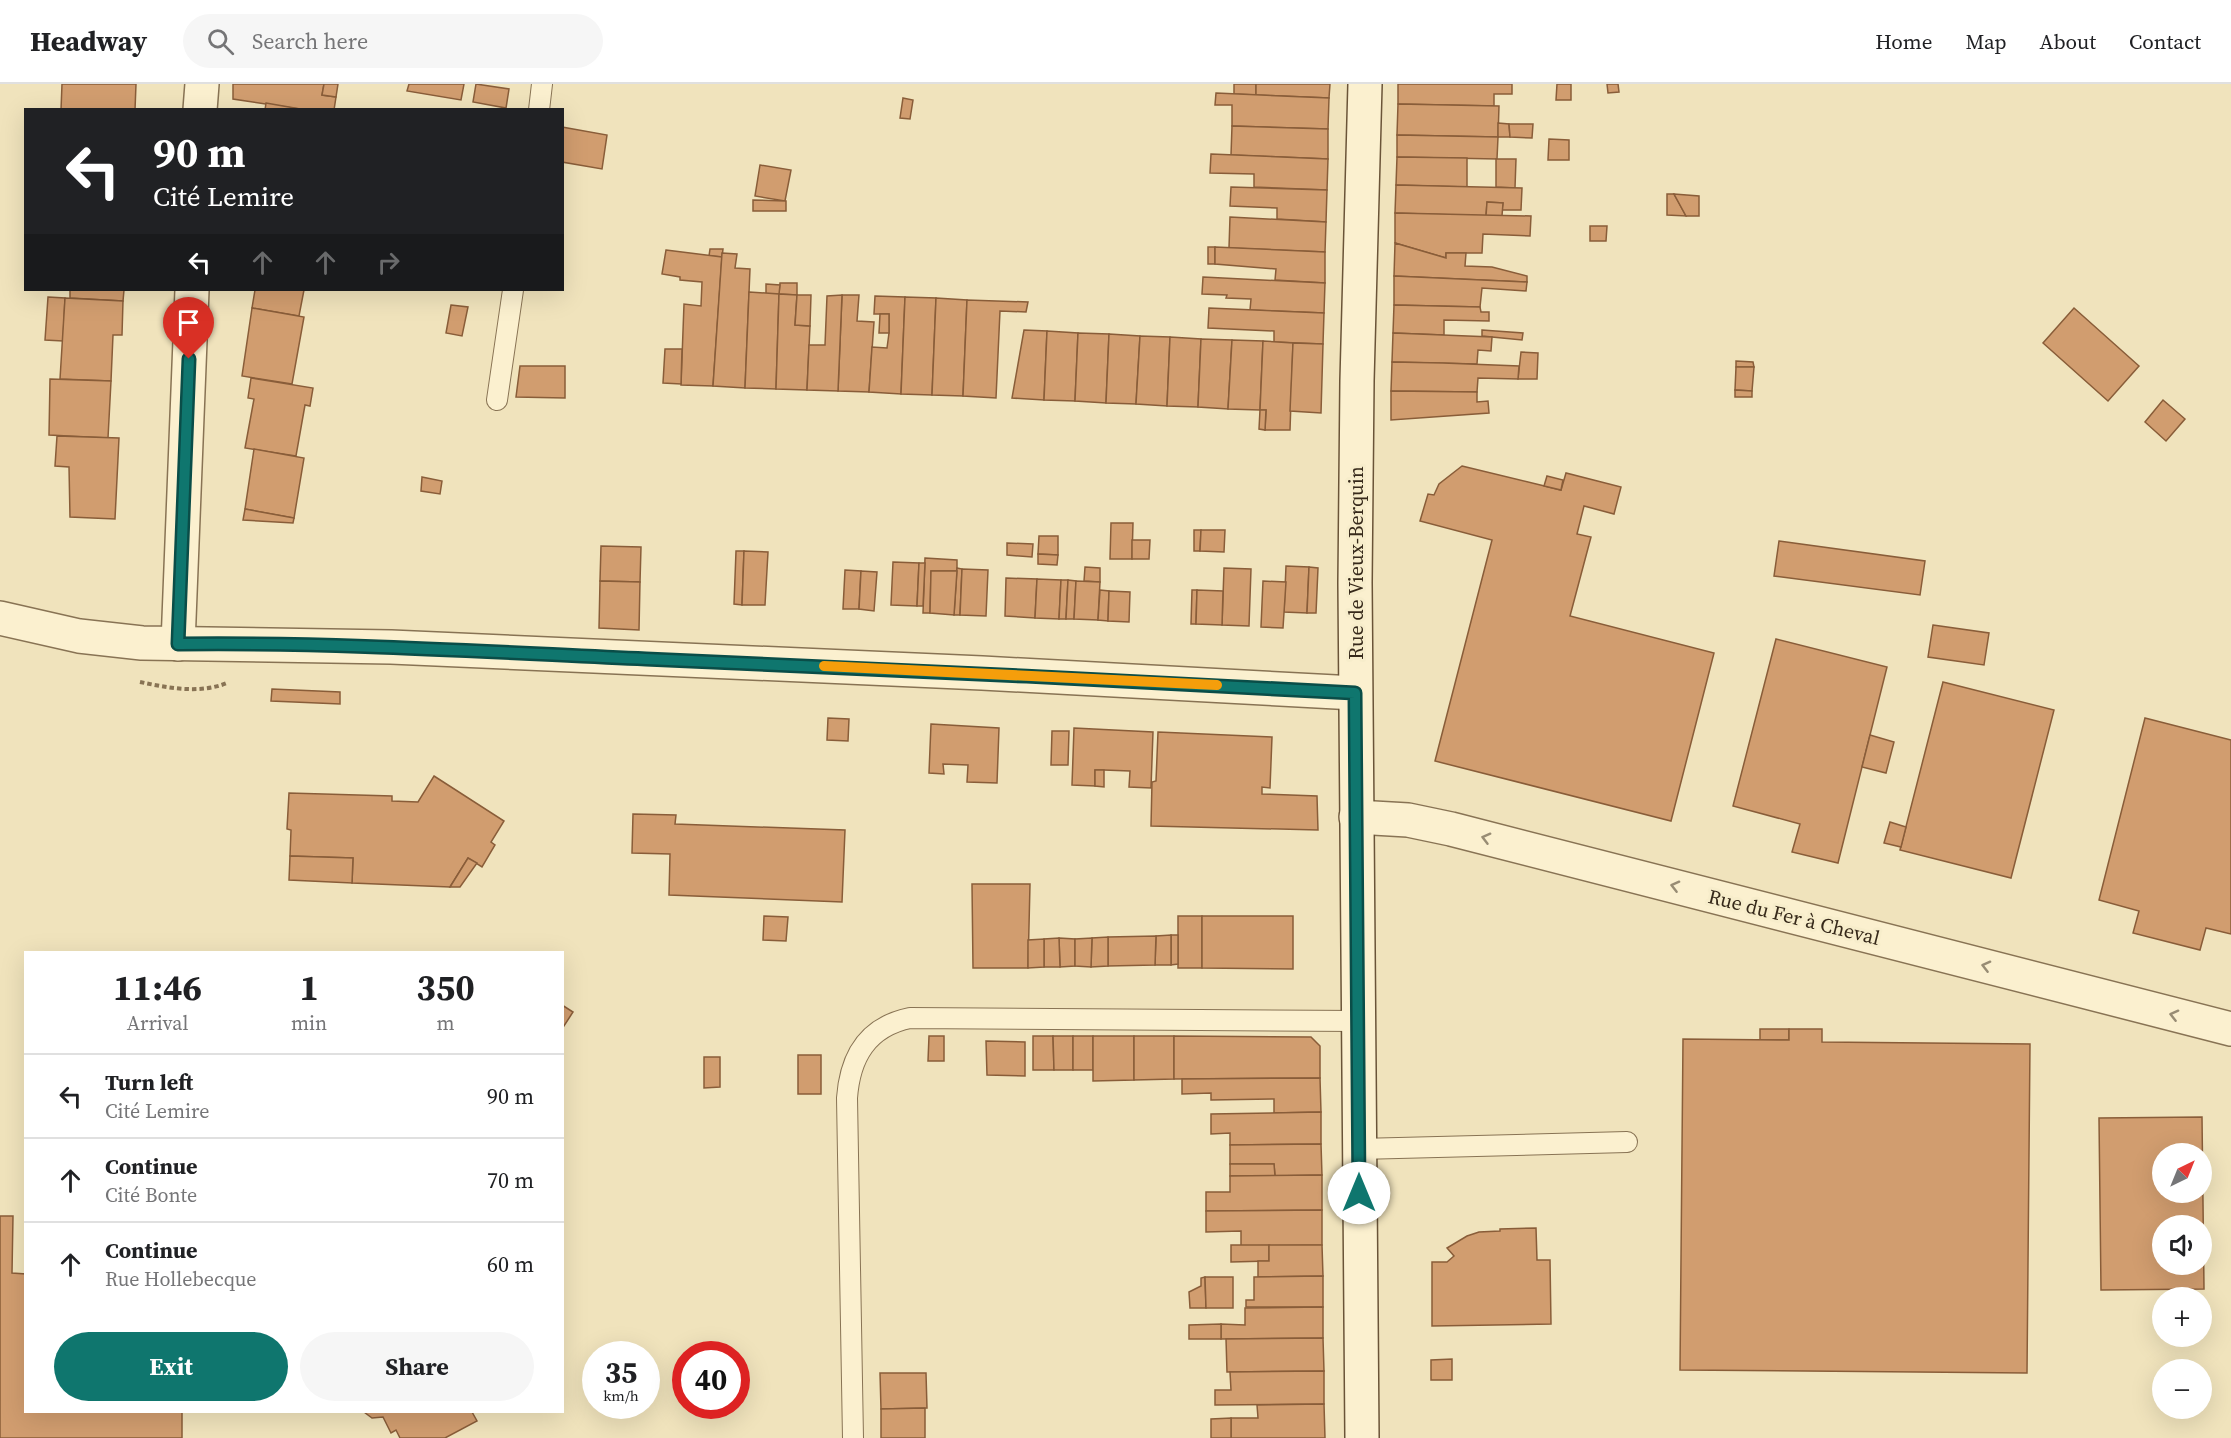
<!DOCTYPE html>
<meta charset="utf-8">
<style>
body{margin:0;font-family:"Source Serif 4",serif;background:#f6f6f6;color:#202124;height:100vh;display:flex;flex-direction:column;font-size:22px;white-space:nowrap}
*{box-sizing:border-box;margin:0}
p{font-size:20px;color:#757577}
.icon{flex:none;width:33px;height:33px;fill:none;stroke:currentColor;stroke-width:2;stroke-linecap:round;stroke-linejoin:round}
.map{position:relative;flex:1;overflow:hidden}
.sheet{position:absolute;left:24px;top:867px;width:540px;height:462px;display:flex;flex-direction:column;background:#fff;border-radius:0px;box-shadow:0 6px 24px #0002}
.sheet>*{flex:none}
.hud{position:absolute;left:24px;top:24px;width:540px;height:183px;border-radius:0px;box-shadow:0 6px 24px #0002;background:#202124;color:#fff;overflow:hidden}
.needle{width:39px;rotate:43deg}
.tools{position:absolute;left:2152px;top:1059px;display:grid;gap:12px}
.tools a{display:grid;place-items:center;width:60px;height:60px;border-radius:50%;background:#fff;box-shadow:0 6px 24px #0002;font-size:30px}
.speed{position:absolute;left:582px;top:1257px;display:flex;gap:12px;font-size:30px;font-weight:700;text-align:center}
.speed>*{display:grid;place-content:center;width:78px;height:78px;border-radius:50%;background:#fff;box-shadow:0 6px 24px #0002;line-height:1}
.speed small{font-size:15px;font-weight:400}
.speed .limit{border:9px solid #d22;background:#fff;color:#111}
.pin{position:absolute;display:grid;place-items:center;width:51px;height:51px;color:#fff;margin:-62px -26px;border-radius:50% 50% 50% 0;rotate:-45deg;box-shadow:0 0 6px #0007}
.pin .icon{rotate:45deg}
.me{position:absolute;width:66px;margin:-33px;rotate:0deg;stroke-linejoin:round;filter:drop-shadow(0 0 4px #0008)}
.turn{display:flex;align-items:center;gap:21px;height:126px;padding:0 30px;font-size:27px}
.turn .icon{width:78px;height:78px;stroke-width:2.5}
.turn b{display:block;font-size:42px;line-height:51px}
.lanes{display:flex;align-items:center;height:57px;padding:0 30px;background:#0003;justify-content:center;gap:30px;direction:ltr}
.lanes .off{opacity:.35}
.eta{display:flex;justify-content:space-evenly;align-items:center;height:102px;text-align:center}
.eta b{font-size:36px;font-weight:700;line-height:42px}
.action{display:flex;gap:12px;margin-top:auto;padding:12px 30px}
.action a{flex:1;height:69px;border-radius:36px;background:#0f766e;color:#fff;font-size:24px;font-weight:700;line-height:69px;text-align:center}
.action a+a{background:#f6f6f6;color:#202124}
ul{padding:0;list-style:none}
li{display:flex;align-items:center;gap:18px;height:84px;padding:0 30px;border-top:2px solid #e0e0e0}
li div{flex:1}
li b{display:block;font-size:22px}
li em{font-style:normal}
header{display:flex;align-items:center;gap:36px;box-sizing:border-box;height:84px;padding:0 30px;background:#fff;border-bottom:2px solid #e0e0e0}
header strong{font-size:28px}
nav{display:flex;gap:33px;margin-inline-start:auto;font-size:21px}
.search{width:420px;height:54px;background:#f6f6f6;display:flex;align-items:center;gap:15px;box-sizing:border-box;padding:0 21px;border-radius:33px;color:#757577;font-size:22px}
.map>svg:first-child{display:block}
.building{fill:#d19d6f;stroke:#895d39;stroke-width:1.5;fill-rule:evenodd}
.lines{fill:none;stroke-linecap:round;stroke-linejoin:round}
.lane-casing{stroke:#887354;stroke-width:22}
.street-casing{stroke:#887354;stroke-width:36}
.secondary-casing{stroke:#6a5438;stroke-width:36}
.path{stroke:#887354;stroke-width:4;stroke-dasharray:4.5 3;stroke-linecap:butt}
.lane{stroke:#fbf0cf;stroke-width:20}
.street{stroke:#fbf0cf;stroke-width:33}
.secondary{stroke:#fbf0cf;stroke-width:33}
.oneway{stroke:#988c74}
.route-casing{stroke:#0a4d48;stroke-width:15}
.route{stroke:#0f766e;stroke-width:10}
.slow{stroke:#f59e0b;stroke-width:10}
.labels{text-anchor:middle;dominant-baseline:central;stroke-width:6;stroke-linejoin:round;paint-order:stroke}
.street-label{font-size:20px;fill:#36291a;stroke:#f7edcb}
</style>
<header>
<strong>Headway</strong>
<div class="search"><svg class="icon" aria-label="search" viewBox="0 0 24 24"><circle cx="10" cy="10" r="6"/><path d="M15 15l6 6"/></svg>Search here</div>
<nav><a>Home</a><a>Map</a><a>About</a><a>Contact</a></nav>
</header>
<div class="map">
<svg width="2231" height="1354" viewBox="0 0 2231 1354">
<rect width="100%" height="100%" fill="#f0e3bc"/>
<g class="building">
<path d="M62,0H136L135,26H61Z"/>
<path d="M233,0H324L322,11L336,13L334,26H306L233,15Z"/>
<path d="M324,0H338L336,13L322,11Z"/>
<path d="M409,0H464L461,16L407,7Z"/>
<path d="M476,0L509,5L506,24L473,18Z"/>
<path d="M1234,0H1256V11L1234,10Z"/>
<path d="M1256,0H1330L1329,14L1256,11Z"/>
<path d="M1398,0H1512V10H1494V22L1398,20Z"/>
<path d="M1557,0H1571V16H1556Z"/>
<path d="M1607,0H1618L1619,8L1608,9Z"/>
<path d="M1216,9L1329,14L1328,45L1232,42V21H1215Z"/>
<path d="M903,14L913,16L910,35L900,34Z"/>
<path d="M266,19L306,26H265Z"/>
<path d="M1398,20L1499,22L1498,53L1397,51Z"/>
<path d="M1498,39L1509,40L1510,53H1498Z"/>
<path d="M1509,40H1533L1532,54L1510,53Z"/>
<path d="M1232,42L1328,45V75L1231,71Z"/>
<path d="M562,43L607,51L602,85L562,78Z"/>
<path d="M1397,51L1498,53L1497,75L1397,73Z"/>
<path d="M1549,55L1569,56V76H1548Z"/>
<path d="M1211,70L1328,75L1327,106L1254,103V90L1210,89Z"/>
<path d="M1397,73L1467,74V103L1396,101Z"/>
<path d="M1496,75H1516L1515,104L1496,103Z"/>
<path d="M760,81L791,86L785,117L755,112Z"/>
<path d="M1396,101L1522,104L1521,126H1502L1503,119L1487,118L1486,132L1395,129Z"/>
<path d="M1231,103L1327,106L1326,138L1277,135V124L1230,122Z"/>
<path d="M1667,110H1674L1686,132L1667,131Z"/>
<path d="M1674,110L1699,112V132H1686Z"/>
<path d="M753,116L786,117V127H753Z"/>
<path d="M1487,118L1503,119L1502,132H1486Z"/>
<path d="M1395,129L1531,132L1530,152L1483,150L1482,169H1446V174L1395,159Z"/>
<path d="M1230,133L1326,138L1325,168L1229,164Z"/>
<path d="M1590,142H1607L1606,157H1590Z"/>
<path d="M1395,159L1446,174V169H1466L1465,182L1492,183L1527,192V198L1394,192Z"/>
<rect x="1208" y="163" width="7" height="17"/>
<path d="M1215,163L1325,168V199L1275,196L1276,185L1215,180Z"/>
<path d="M710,165H723L722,173L709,172Z"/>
<path d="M666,166L722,173L713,302L681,301L684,220L701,222L702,198L680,196V193L662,190Z"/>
<path d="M722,169L737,170L735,184L750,185L745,304L713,302Z"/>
<path d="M1394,192L1482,196L1527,198L1526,207L1482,204L1480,223L1394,221Z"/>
<path d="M1203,193L1325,199L1324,229L1250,226L1251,215L1226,214L1227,211L1202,210Z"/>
<path d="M780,199H797V211L779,210Z"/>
<path d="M766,200L780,201L779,210H766Z"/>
<path d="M70,206H124L123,217L70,214Z"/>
<path d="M255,206H304L299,232L252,224Z"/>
<path d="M749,208L779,210L776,305L745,304Z"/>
<path d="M779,210L797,211L795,241L810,242L807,306L776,305Z"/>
<path d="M797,211H811L810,242L795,241Z"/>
<path d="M842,211H859L857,237L874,238L869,308L838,307Z"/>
<path d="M842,211L838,307L807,306L809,261H825L827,212Z"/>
<path d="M875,212L905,213L901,310L869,308L872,263L887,264L889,249V230H874Z"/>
<path d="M48,213L65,214L63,257L45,256Z"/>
<path d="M905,213L936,214L932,311L901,310Z"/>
<path d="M65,214L123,217L122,251H113L111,297L60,295Z"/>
<path d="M936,214L967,216L963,312L932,311Z"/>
<path d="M967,216L1028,218L1026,228L1000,227L996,314L963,312Z"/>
<path d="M451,221L468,223L462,252L446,249Z"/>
<path d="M1394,221L1480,223L1481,228H1489V237L1444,236V251L1393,249Z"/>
<path d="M252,224L304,233L292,300L242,292Z"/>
<path d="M1209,224L1324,229L1323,260L1274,258V247L1208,244Z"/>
<path d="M2074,224L2139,282L2108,317L2043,259Z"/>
<path d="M880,230H889V249H879Z"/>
<path d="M1024,246L1047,247L1044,316L1012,314Z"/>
<path d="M1482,246L1523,249L1522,256L1482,252Z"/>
<path d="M1047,247L1078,249L1075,317L1044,316Z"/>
<path d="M1078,249L1109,250L1106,319L1075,317Z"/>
<path d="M1393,249L1492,253L1491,267L1478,266L1477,280L1392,278Z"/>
<path d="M1109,250L1140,252L1136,320L1106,319Z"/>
<path d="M1140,252L1170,253L1167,322L1136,320Z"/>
<path d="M1170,253L1201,255L1198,323L1167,322Z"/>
<path d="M1201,255L1232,256L1228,325L1198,323Z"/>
<path d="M1232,256L1263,257L1260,326L1228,325Z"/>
<path d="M1263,257L1293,259L1290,346H1265L1266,326H1260Z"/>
<path d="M1293,259L1323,260L1321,329L1290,327Z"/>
<path d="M665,265H682L681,300L663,299Z"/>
<path d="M1521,268L1538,269L1537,295H1518Z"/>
<path d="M1736,277L1753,278L1754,283H1736Z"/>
<path d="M1392,278L1443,279L1519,282L1518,295L1478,294L1477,308L1391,307Z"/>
<path d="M520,282H565V314L516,313Z"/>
<path d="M1736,283H1754L1752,307L1735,306Z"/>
<path d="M251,294L313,304L310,322L305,321L296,372L245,364L254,315L248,314Z"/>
<path d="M50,295L111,297L108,354L49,351Z"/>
<path d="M1735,306L1752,307V313H1735Z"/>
<path d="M1391,307L1477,308V318L1488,317L1489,329L1391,336Z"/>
<path d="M2163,316L2185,335L2166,357L2145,338Z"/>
<path d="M1260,326H1266L1265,346L1259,345Z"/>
<path d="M57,352L119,354L115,435L70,433L69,383L55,382Z"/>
<path d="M254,365L304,374L294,434L245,425Z"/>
<path d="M1462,382L1561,406L1566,389L1621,403L1614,430L1584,422L1577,450L1591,453L1570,532L1714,569L1671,737L1435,677L1492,456L1420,437L1428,410L1434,411L1439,400Z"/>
<path d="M1547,392L1563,396L1561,406L1544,402Z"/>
<path d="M422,393L442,397L440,410L421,407Z"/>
<path d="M245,425L294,434L293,439L243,436Z"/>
<path d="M1111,439H1133L1132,475H1110Z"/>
<path d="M1194,446H1201L1200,467H1194Z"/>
<path d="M1201,446H1225L1224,468L1200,467Z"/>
<path d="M1039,452H1058V471L1038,470Z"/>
<path d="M1132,456H1150L1149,475H1132Z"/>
<path d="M1779,457L1925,477L1920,511L1774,492Z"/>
<path d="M1007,459L1033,460L1032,473L1007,471Z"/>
<path d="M601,462L641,463L640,498L600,497Z"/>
<path d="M736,467H744L742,521L734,520Z"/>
<path d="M744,467L768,468L765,521H742Z"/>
<path d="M1038,470L1058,471L1057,481L1038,480Z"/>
<path d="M925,474L957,476V487H931L930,529H923Z"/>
<path d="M893,478L919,479L917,522L891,521Z"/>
<path d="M919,479H925L923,522H917Z"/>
<path d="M1286,482L1309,483L1307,529L1284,528Z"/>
<path d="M1085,483L1100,484V498L1084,497Z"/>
<path d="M1309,483L1318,484L1316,529H1307Z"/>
<path d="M957,484L962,485L960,531H954Z"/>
<path d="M1224,484L1251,485L1249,542L1222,541Z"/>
<path d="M962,485L988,486L986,532L960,531Z"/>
<path d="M845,486L861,487L859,525H843Z"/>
<path d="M861,487L877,488L874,527L859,525Z"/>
<path d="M931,487H957L954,531L930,529Z"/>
<path d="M1006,494L1037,495L1035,534L1005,532Z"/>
<path d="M1037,495L1061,496L1059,535L1035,534Z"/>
<path d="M1061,496H1068L1066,535H1059Z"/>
<path d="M1068,496L1076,497L1074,535H1066Z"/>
<path d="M600,497L640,498L639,546L599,544Z"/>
<path d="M1076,497L1100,498L1098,536L1074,535Z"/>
<path d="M1263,497L1286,498L1283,544L1261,543Z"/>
<path d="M1100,506L1109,507L1108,537L1098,536Z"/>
<path d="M1192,506H1197L1196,540H1191Z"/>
<path d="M1197,506L1223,507L1222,541L1196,540Z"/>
<path d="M1109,507L1130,508L1129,538L1108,537Z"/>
<path d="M1933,541L1989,549L1984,581L1928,573Z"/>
<path d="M1776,555L1887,583L1838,779L1792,768L1800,740L1733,722Z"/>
<path d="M1943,598L2054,626L2011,794L1900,766Z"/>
<path d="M272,605L340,608V620L271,617Z"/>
<path d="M828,634L849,635L848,657L827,656Z"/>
<path d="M2145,634L2231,656V850L2206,844L2200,866L2133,849L2139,827L2099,816Z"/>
<path d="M931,640L999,644L997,699L967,698L968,681L943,680L944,690L929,689Z"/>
<path d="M1074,644L1153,648L1151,704L1129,703L1130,687L1104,686H1095V702L1072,701Z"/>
<path d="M1052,647H1069L1068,681H1051Z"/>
<path d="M1158,648L1272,653L1270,704L1262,703V710L1317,712L1318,746L1151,742L1152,698L1156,697Z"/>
<path d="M1870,651L1894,658L1886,689L1862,683Z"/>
<path d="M1095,686H1104V703L1095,702Z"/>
<path d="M434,692L504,737L491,758L495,761L482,783L468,774L450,803L352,799L353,774L290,772L291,746L287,745L289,709L392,712V717L418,718Z"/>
<path d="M633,730L676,731L675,740L845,746L842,818L669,811L670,770L632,769Z"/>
<path d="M1890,738L1906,743L1901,763L1884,759Z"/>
<path d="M290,772L353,774L352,799L289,796Z"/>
<path d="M468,774L477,779L460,803H450Z"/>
<path d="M972,800H1030L1028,884H973Z"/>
<path d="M764,832L788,833L786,857L763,856Z"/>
<rect x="1178" y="832" width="24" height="52"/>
<path d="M1202,832H1293V885L1202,884Z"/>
<path d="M1171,851H1178V880L1171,881Z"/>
<path d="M1171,851V881H1155L1156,852Z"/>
<path d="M1156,852L1155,881L1108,882V853Z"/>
<path d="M1108,853V882L1091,883L1092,854Z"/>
<path d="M1059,854L1075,855V882L1060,883Z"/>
<path d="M1059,854L1060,883H1044V855Z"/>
<path d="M1092,854L1091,883L1075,882V855Z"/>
<path d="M1044,855V883L1028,884V856Z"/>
<path d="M562,921L573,928L562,945Z"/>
<rect x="1760" y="945" width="29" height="11"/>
<path d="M1789,945H1822V958L2030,960L2027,1289L1680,1286L1683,955L1789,956Z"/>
<path d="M929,952H944V977H928Z"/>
<path d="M1033,952H1053L1054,986H1033Z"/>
<path d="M1053,952H1073V986H1054Z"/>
<rect x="1073" y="952" width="20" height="34"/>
<path d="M1093,952H1134V996L1093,997Z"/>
<path d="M1134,952H1174V995L1134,996Z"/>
<path d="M1174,952L1311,953L1320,962V994L1174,995Z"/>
<path d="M986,957L1025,958V992L987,991Z"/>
<rect x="798" y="971" width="23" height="39"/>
<path d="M704,973H720V1003L704,1004Z"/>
<path d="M1320,994L1321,1028L1274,1029V1015L1211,1016V1009L1182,1010V995Z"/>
<path d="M1321,1028V1060L1230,1061V1049L1211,1050V1030Z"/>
<path d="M2202,1033L2204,1205L2101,1206L2099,1034ZM2163,1070H2202V1108H2163ZM2163,1142H2202V1180H2163Z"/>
<path d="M1321,1060L1322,1091L1275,1092L1274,1080H1230V1061Z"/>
<path d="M1230,1080H1274L1275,1092H1230Z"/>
<path d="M1322,1091V1126L1206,1127V1108H1230V1092Z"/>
<path d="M1322,1126V1161L1241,1162V1147L1206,1148V1127Z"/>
<path d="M0,1132H13L12,1189L26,1190V1328H182V1354H0Z"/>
<path d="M1536,1144L1537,1176H1550L1551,1240L1432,1242V1178H1447L1454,1172L1447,1164L1467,1152L1479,1148L1500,1147V1145Z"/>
<path d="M1231,1161H1269V1177L1231,1178Z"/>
<path d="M1269,1161H1322L1323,1192L1258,1193V1177H1269Z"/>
<path d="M1323,1192V1223H1246V1216H1254V1193Z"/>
<path d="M1205,1193L1206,1224H1190L1189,1208L1201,1202V1194Z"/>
<path d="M1205,1193H1233V1224H1206Z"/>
<path d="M1323,1223V1254L1221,1255V1240L1245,1241V1224Z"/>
<path d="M1221,1240V1255H1189V1241Z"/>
<path d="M1323,1254L1324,1287L1227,1288L1226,1255Z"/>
<path d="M1452,1275V1296H1431V1276Z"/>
<path d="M1324,1287V1320L1215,1321V1306H1231L1230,1288Z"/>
<path d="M880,1289H926L927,1324L881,1325Z"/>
<path d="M1324,1320L1325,1354H1231V1334H1258L1257,1321Z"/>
<path d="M925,1324V1354H881V1325Z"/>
<path d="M364,1328H472L477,1337L445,1354H400L396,1346L391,1349L383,1333L372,1334Z"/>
<path d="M1231,1334V1354H1211V1335Z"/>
</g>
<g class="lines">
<g class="lane-casing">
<g id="lane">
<path d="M539,26L542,0"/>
<path d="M497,316L513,206"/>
<path d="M1359,1065L1627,1058"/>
<path d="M853,1354L847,1014C850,973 867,943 910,934L1358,937"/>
</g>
</g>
<g class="street-casing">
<g id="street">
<path d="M200,26L202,0"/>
<path d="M0,534L79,552L142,559L391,563L982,589L1355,609"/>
<path d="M178,560L192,206"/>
<path d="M1356,733L1408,736L1451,745L2231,945"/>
</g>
</g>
<g class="secondary-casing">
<path id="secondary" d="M1362,1354L1355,499L1357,297L1365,0"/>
</g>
<path class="path" d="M140,598C168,604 200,610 227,599"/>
<use href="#lane" class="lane"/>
<use href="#street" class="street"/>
<use href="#secondary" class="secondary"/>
</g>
<defs><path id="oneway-chevron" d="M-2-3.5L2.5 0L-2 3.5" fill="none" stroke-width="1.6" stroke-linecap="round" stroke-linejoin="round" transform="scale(1.5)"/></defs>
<g class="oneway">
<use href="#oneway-chevron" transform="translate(1486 754) rotate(-165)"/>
<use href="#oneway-chevron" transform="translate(1675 802) rotate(-166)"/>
<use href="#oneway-chevron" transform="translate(1986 882) rotate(-166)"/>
<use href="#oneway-chevron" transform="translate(2174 931) rotate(-166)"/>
</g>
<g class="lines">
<g class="route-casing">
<path id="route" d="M189,275L178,560C334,558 490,568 646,575C882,585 1119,596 1355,609L1359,1109"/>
</g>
<use href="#route" class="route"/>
<path class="slow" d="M824,582L1217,601"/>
</g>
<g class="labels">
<g class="street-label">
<text transform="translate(1356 479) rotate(-90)">Rue de Vieux-Berquin</text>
<text transform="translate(1794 833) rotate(14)">Rue du Fer à Cheval</text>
</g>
</g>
</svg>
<div class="tools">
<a><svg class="needle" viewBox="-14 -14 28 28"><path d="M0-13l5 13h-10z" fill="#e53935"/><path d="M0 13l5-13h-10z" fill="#757577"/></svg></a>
<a><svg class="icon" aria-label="sound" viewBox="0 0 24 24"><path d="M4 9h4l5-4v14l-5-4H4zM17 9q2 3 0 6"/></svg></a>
<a>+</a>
<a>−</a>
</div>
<div class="speed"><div>35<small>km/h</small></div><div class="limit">40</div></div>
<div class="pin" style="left:189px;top:275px;background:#d93025"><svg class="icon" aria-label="arrive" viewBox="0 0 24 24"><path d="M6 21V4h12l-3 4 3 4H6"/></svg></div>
<svg class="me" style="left:1359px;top:1109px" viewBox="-20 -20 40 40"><circle r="19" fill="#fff"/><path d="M0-13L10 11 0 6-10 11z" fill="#0f766e"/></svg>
<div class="hud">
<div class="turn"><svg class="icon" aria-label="left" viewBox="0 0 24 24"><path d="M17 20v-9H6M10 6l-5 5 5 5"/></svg><div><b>90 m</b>Cité Lemire</div></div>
<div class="lanes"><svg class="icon" aria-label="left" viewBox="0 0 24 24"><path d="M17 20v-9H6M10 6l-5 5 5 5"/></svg><svg class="icon off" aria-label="ahead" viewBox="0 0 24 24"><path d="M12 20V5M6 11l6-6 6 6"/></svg><svg class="icon off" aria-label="ahead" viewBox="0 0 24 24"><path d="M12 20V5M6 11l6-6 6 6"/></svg><svg class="icon off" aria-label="right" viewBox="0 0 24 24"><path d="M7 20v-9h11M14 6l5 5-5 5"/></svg></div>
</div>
<section class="sheet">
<div class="eta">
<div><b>11:46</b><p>Arrival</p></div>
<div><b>1</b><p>min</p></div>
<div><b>350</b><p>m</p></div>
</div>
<ul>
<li><svg class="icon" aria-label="left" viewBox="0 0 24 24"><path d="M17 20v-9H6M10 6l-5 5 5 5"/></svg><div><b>Turn left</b><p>Cité Lemire</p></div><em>90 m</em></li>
<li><svg class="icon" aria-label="ahead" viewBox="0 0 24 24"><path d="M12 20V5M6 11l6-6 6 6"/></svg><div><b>Continue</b><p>Cité Bonte</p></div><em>70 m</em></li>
<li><svg class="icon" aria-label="ahead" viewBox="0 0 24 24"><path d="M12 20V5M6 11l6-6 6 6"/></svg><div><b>Continue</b><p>Rue Hollebecque</p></div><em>60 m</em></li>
</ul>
<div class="action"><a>Exit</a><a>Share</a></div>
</section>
</div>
